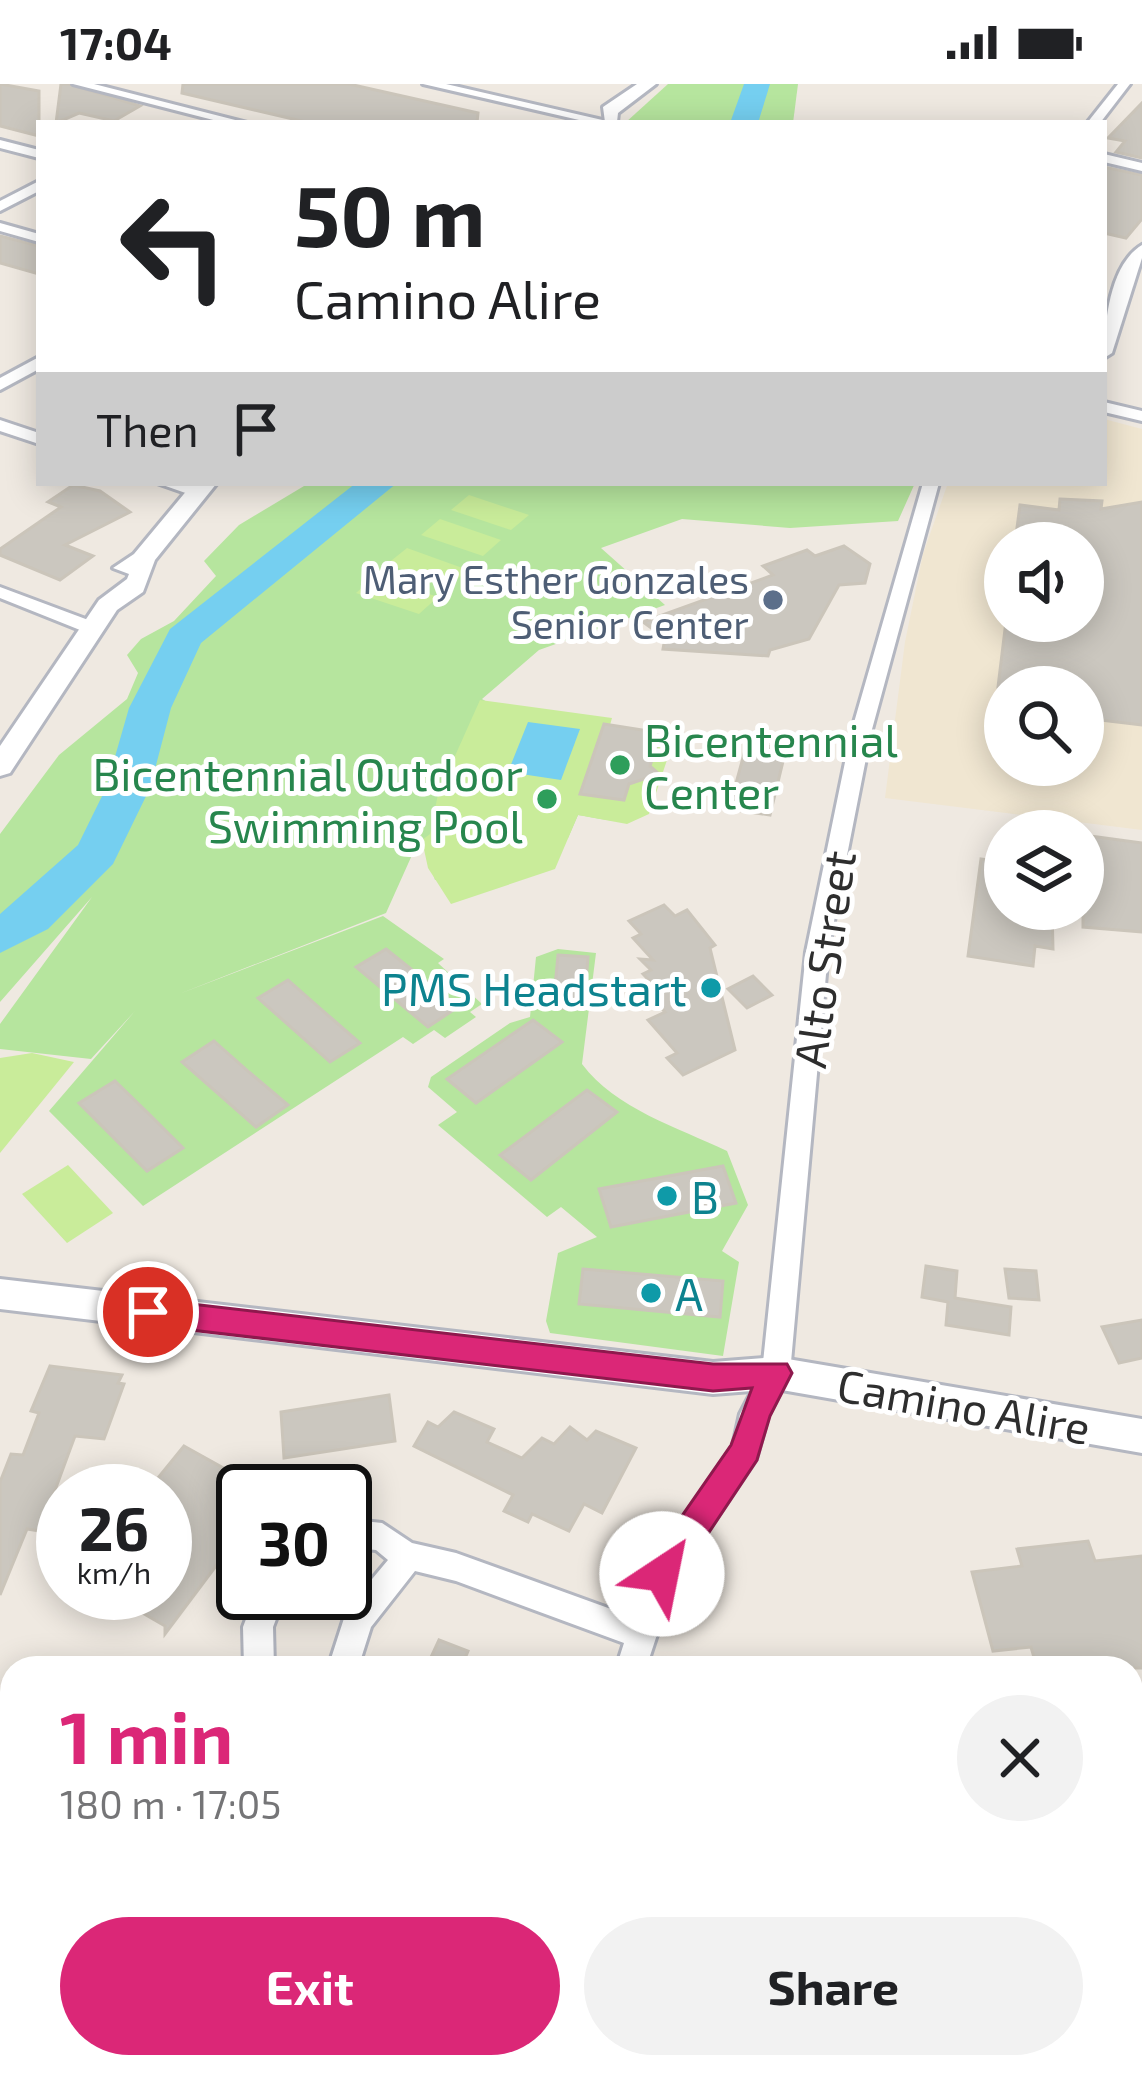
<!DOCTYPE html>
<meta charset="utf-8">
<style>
body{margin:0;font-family:"Exo 2",sans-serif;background:#f2f2f2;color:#202124;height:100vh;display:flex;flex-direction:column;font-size:45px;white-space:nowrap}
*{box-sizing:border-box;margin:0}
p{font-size:39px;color:#757577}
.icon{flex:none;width:66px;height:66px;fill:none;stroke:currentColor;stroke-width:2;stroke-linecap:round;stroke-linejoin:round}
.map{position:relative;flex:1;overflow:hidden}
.side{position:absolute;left:0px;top:1572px;width:1143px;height:423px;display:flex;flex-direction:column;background:#fff;border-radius:36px 36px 0 0;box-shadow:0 6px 30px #0003}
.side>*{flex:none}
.banner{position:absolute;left:36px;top:36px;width:1071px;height:366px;border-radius:0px;box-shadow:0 6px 30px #0003;background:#fff;color:#202124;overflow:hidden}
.fabs{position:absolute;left:984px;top:438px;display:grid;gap:24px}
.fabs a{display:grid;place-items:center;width:120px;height:120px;border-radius:50%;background:#fff;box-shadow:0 6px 30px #0003;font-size:60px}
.speed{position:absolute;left:36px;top:1380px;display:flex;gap:24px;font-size:60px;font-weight:700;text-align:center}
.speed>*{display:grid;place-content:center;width:156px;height:156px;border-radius:50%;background:#fff;box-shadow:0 6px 30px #0003;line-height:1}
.speed small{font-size:30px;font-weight:400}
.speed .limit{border:6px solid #111;border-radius:18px;background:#fff;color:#111}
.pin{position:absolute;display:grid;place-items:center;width:102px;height:102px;color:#fff;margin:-51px;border:6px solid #fff;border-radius:50%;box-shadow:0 3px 12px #0007}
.me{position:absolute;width:132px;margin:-66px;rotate:34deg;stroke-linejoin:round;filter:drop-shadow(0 0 9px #0008)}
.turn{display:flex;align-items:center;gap:42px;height:252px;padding:0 60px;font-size:54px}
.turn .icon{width:156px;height:156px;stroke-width:2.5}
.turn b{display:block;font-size:84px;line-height:102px}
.then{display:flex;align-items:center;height:114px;padding:0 60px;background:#0003;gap:24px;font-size:45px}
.round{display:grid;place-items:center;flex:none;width:126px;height:126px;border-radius:63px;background:#f2f2f2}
.summary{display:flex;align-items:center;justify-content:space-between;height:204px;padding:0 60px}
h1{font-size:72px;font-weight:700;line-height:90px;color:#db2777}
.cta{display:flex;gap:24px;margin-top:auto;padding:24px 60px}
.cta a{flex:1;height:138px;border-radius:72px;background:#db2777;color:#fff;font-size:48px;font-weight:700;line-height:138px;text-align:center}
.cta a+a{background:#f2f2f2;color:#202124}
.status{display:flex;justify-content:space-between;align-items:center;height:84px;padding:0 60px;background:#fff;direction:ltr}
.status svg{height:33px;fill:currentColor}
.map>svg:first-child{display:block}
.education{fill:#f0e6d1;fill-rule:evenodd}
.green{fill:#b6e59e;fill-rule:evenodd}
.pitch{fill:#c9ec9a}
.water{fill:#75cff0}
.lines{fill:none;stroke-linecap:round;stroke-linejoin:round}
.river{fill:#75cff0;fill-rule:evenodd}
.building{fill:#cbc7bf;stroke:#cbc5ba;stroke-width:3}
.street-casing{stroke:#b4b7c1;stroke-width:6}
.secondary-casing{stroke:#b4b7c1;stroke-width:6}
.street{fill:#fff;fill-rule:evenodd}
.secondary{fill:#fff;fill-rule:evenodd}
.route{fill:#db2777;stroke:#8e194d;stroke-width:3}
.service-dot{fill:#5c6f8a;stroke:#fff;stroke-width:4.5}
.leisure-dot{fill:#2e9e5b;stroke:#fff;stroke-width:4.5}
.culture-dot{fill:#0f9aa8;stroke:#fff;stroke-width:4.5}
.labels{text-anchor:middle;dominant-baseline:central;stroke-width:10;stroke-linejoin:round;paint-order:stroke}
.far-service-label{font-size:39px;fill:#4e5e75;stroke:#fff;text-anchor:end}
.leisure-label{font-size:45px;fill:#27864d;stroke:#fff;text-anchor:start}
.street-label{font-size:45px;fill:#2e2e2e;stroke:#fff}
.culture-label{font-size:45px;fill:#0d838f;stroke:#fff;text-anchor:start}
</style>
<div class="status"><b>17:04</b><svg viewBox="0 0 49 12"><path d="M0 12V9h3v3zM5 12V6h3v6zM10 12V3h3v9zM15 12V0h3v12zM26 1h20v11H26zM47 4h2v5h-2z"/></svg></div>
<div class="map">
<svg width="1142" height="1993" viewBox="0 0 1142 1993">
<rect width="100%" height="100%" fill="#efe9e1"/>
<path class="education" d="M1104,335L1142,345V746L885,714L905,558L923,470L948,399H1104ZM1005,459H1083V537H1005ZM1005,603H1083V681H1005Z"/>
<g class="green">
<path d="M668,0H798L793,39H625Z"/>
<path d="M309,399H915L898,437L790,444L682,435L601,464L665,521L539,566L482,615L656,720C638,746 605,735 578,731L568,754L435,796L421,751L386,829L179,910L383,832L444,875L438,879L482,920L470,928L476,933L445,954L434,946L413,960L403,953L143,1122L49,1027L135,927L91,975L0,965V940L92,813L0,918V750L59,671L127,615L138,589L127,571L141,555L174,537L216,492L204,477L239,441ZM288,896L359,958V960L259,915ZM214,958L287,1020V1022L255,1042L183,979ZM115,997L183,1064L147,1086Z"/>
<path d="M558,865L596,869L582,980C616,1025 677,1043 727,1067L748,1121L722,1167L739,1178L723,1272L550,1249L546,1237L558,1169L597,1153L561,1123L547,1133L438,1041L457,1028L428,1003L431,993L510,939L530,933L536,873Z"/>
</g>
<g class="pitch">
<path d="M469,411L529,431L511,446L451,426Z"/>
<path d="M440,435L501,456L483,472L421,451Z"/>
<path d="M407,464L468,486L449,502L387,480Z"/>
<path d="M375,492L438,513L419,530L356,509Z"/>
<path d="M480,616L612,634L610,641L675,652L649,730L627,740L578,731L555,785L451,820L428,784L422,756L430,750L438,710Z"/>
<path d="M32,969L74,978L0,1069V974Z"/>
<path d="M68,1081L113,1129L67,1159L22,1110Z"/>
</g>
<path class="water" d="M528,638L580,645L561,696L508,688Z"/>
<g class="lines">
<g class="river">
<path d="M744,0H770L758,39H730Z"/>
<path d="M356,399H397L201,559L171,624L150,704L113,780L48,845L0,869V830L78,761L106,704L129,624L170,545Z"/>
</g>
</g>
<g class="building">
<path d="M0,0L39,7V52L0,42Z"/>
<path d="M61,0H69L140,22L114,37L79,29L56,39Z"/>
<path d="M183,0H349L478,29L477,39H310L182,9Z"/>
<path d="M1142,19V74L1116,68L1125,57L1108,54Z"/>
<path d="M1104,83L1142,91V135L1126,154L1104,149Z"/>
<path d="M0,152L39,162V190L0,179Z"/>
<path d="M73,401L100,407L130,428L65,461L93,472L60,496L0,471V465L61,423L48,418Z"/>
<path d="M1060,415L1102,417L1101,425L1142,418V641L1083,634V603H998L1006,537H1083V459H1015L1020,421L1059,426Z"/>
<path d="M844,462L870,480L865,499L839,501L809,555L770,566L768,572L663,565L665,554L643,538L773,491L763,482L807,466L815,472Z"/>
<path d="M604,640L661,649L650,682L659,690L629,700L624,716L580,710Z"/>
<path d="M747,659L786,665L770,731L729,725Z"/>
<path d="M1083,751L1142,759V848L1083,843Z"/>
<path d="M981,775L1005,778V825H1052L1053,865L1035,862L1033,882L968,872Z"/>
<path d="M664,821L675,832L687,826L715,861L710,864L735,966L683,991L667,974L677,969L648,936L665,928L651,913L661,909L643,890L651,886L640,875L653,876L633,854L641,850L629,837Z"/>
<path d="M386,865L421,893L458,923L428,943L356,883Z"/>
<path d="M558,871L588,873L584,925L553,924Z"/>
<path d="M753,892L772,911L747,924L728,905Z"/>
<path d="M288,896L322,926L360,959L330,978L258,914Z"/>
<path d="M533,936L562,958L476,1019L447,995Z"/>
<path d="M214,957L249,988L288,1021L256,1043L182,978Z"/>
<path d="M115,997L148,1029L183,1064L147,1087L79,1019Z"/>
<path d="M587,1006L617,1028L531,1096L500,1071Z"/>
<path d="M723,1082L736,1119L611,1143L599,1105Z"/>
<path d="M926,1182L957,1187L955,1214L1011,1223L1009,1251L946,1241L948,1218L922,1213Z"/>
<path d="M583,1185L723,1197L720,1233L579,1220Z"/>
<path d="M1005,1185L1036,1187L1039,1216L1009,1214Z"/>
<path d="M1142,1236V1274L1119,1279L1102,1243Z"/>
<path d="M50,1282L122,1291L118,1299L124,1300L104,1355L75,1352L40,1447L27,1445L0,1511V1398L11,1370L23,1371L39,1329L31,1327Z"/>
<path d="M389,1311L395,1357L284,1374L281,1328Z"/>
<path d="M454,1328L494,1345L487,1358L522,1374L542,1354L554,1360L570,1343L587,1356L596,1347L636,1364L602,1429L584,1420L569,1447L532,1430L528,1438L504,1427L513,1411L414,1362L428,1338L438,1343Z"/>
<path d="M184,1362L243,1395V1446L165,1550V1542L108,1509H165V1407L153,1400Z"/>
<path d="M1088,1457L1095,1477L1142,1472V1584H1037L1031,1563L993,1567L972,1488L1022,1482L1017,1465Z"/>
<path d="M439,1556L468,1567L461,1584H426Z"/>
</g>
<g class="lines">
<g class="street-casing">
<g id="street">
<path d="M73,0H94L247,39H225Z"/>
<path d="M423,0H446L611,38L592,39Z"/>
<path d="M1118,0H1130L1100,39H1087Z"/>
<path d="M0,56L39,66V74L0,64Z"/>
<path d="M1104,70L1142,79V87L1104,78Z"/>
<path d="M39,97V107L0,127V117Z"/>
<path d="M0,139L39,150V158L0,147Z"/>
<path d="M1142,161V174L1112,269L1104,274C1104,239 1110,180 1142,161Z"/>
<path d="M39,273V285L0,306V294Z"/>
<path d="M1104,318L1142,327V337L1104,328Z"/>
<path d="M0,336L39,349V360L0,347Z"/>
<path d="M157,399H184L206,408L197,413Z"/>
<path d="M923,399H939L871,649L828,868L790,1289L768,1332L756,1375L675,1496L646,1584H616L624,1559L456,1497L415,1487L371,1543L358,1584H328L347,1525L388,1476L376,1466L345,1463V1435L382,1439L412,1459L456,1469L633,1533L651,1480L733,1362L740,1330L762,1288L806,868L851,649Z"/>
<path d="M0,503L99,540L101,544L92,550L85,548L0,514Z"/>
<path d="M256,1509H286L273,1543L274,1584H244L243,1543Z"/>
<path d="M641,1983H677L680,1993H644Z"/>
</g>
</g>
<g class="secondary-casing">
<g id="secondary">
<path d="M637,0H656L618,29L617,38H605L603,23Z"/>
<path d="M193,399H217L155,476L143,508L117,526L10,689L0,692V662L99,516L127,495L129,490L113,484L134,470Z"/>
<path d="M0,1195L713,1278L776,1273L1142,1335V1369L776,1305L713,1310L0,1225Z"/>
</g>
</g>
<use href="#street" class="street"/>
<use href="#secondary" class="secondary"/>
</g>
<path class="route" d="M148,1215L713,1280H787L792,1289L770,1332L757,1376L674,1501L662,1505L650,1501L645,1490L650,1478L731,1361L752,1304L713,1307L148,1241L133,1228Z"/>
<circle class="service-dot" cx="773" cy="516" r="12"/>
<g class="leisure-dot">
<circle cx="620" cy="681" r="12"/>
<circle cx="547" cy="715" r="12"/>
</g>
<g class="culture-dot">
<circle cx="711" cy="904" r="12"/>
<circle cx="667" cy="1112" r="12"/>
<circle cx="651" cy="1209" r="12"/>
</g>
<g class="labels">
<g class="far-service-label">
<text x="749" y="494">Mary Esther Gonzales<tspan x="749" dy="45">Senior Center</tspan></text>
</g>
<g class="leisure-label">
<text x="644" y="655">Bicentennial<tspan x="644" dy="52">Center</tspan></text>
<text x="523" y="689" text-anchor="end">Bicentennial Outdoor<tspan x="523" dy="52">Swimming Pool</tspan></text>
</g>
<g class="street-label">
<text transform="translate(823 875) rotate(-82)">Alto Street</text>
<text transform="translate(964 1321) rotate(10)">Camino Alire</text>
</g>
<g class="culture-label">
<text x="687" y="904" text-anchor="end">PMS Headstart</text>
<text x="691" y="1112">B</text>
<text x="675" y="1209">A</text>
</g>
</g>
</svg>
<div class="fabs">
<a><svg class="icon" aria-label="sound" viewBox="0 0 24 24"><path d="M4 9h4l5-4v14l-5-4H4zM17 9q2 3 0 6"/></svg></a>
<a><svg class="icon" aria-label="search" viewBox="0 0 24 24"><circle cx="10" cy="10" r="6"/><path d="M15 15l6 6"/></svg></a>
<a><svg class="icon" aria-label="layers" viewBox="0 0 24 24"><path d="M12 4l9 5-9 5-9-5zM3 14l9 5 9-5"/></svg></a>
</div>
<div class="speed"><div>26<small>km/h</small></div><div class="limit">30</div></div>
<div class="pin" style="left:148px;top:1228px;background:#d93025"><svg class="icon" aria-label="arrive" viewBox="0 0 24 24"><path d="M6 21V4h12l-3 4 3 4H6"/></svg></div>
<svg class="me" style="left:662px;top:1490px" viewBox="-20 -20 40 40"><circle r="19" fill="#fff"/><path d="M0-13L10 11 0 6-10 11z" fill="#db2777"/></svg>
<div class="banner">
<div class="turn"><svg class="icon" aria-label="left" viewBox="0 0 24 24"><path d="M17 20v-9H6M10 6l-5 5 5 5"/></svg><div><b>50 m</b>Camino Alire</div></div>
<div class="then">Then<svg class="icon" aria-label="arrive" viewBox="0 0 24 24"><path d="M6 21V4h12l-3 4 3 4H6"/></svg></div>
</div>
<section class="side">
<div class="summary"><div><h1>1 min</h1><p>180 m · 17:05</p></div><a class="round"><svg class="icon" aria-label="close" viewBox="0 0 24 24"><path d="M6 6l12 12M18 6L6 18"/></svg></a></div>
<div class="cta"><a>Exit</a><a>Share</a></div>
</section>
</div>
